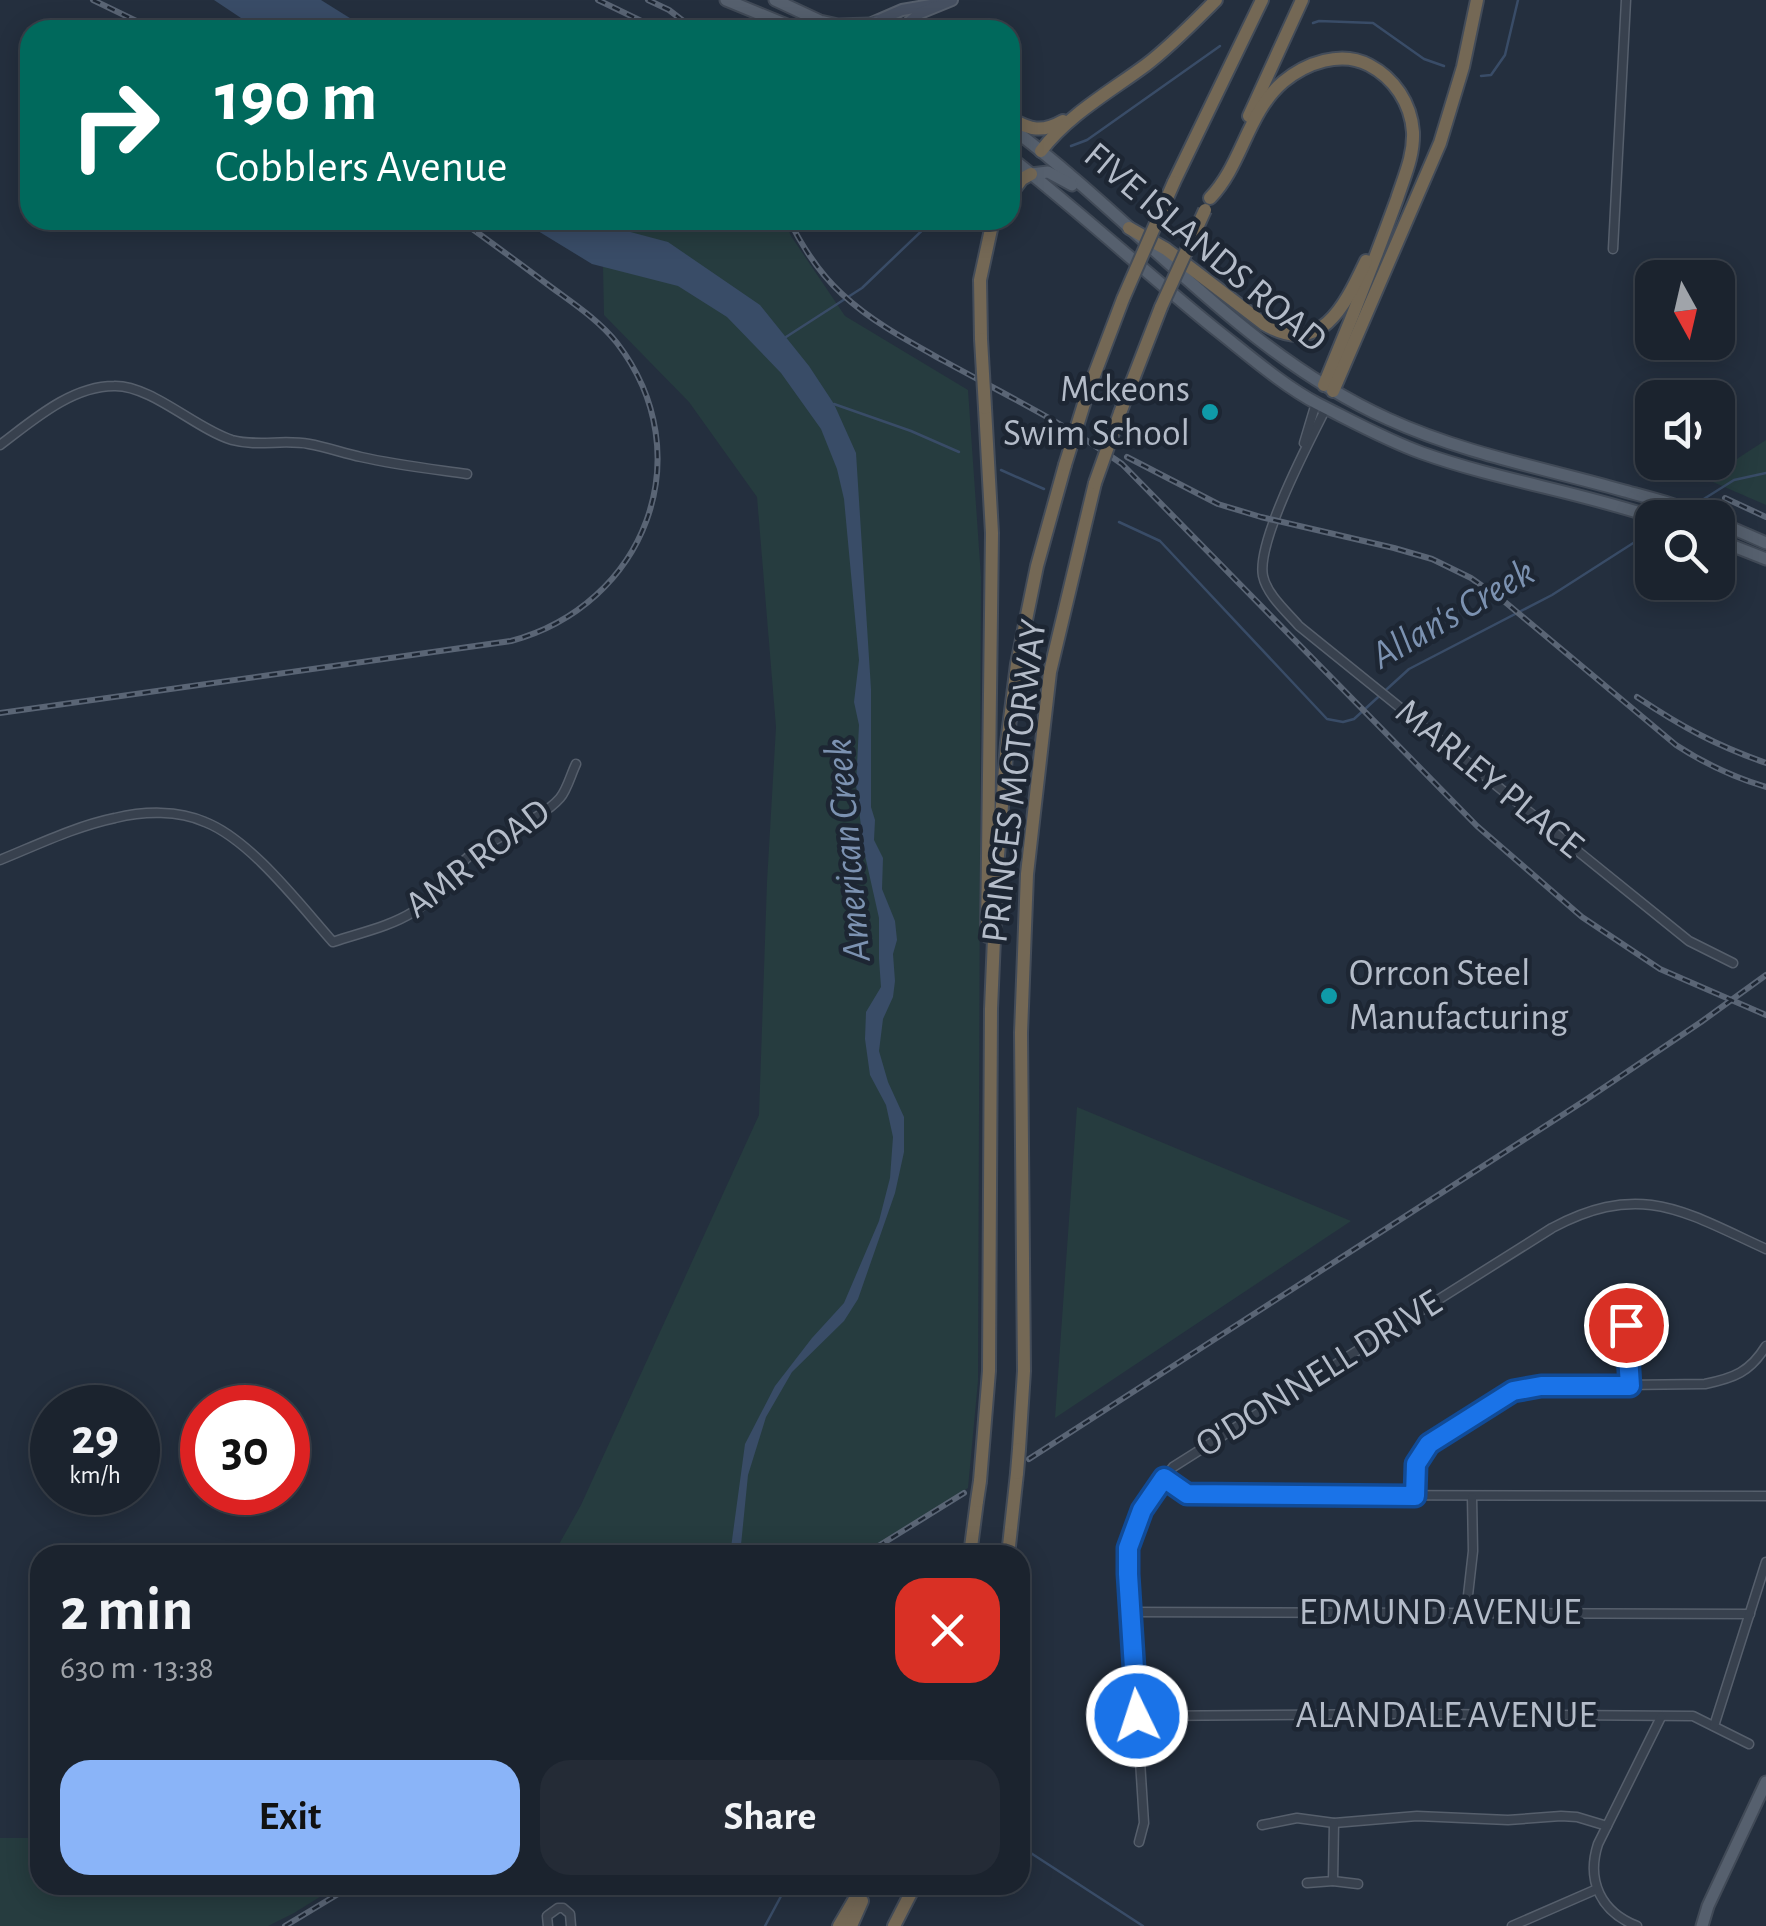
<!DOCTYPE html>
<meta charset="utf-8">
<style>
body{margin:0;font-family:"Alegreya Sans",sans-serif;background:#242b36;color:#f1f3f6;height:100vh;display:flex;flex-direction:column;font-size:38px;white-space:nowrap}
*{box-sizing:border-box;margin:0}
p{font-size:32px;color:#a0a4aa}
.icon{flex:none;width:55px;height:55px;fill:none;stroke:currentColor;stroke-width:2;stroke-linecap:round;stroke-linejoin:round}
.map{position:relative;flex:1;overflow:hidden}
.drawer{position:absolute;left:30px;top:1545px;width:1000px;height:350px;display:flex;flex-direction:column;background:#1b232e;border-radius:30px;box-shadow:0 5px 25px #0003,0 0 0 2px #39404a}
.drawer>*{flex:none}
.hud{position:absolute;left:20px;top:20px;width:1000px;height:210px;border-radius:30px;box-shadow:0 5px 25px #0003,0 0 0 2px #39404a;background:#00695c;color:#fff;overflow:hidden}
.needle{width:65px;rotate:172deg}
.tools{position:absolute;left:1635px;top:260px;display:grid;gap:20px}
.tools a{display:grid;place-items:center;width:100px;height:100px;border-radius:20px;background:#1b232e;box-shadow:0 5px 25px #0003,0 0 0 2px #39404a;font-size:50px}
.speed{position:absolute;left:30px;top:1385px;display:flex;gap:20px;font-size:50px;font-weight:700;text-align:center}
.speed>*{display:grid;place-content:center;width:130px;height:130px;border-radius:50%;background:#1b232e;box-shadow:0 5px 25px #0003,0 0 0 2px #39404a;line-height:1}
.speed small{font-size:25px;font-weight:400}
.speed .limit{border:15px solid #d22;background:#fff;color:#111}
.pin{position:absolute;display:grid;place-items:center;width:85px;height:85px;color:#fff;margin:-42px;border:5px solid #fff;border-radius:50%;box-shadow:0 2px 10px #0007}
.me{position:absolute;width:110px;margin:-55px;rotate:356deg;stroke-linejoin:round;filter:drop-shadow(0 0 8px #0008)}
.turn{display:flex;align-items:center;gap:35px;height:210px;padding:0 30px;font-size:45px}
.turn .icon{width:130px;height:130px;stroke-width:2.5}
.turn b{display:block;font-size:70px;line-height:85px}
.round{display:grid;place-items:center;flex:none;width:105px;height:105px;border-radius:30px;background:#242b36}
.summary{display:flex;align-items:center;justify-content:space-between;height:170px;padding:0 30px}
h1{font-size:60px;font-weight:700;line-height:75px}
.button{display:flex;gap:20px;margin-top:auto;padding:20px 30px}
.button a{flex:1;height:115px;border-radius:30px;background:#8ab4f8;color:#111;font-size:40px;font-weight:700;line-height:115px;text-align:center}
.button a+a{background:#242b36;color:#f1f3f6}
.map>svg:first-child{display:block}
.green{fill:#263c3f}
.water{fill:#394c67}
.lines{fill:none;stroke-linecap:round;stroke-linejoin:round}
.stream{stroke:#394c67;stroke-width:2.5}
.minor-casing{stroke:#565f6c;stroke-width:11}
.secondary-casing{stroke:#565f6c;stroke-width:14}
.primary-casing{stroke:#414a57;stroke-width:15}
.motorway-casing{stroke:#434c59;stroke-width:16}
.minor{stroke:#38414e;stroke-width:8}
.secondary{stroke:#465061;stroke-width:10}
.primary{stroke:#56606e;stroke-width:11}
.motorway{stroke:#746855;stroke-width:12}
.rail-casing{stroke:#5a6575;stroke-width:6}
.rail{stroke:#1d2633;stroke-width:2.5;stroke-dasharray:8;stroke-linecap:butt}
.motorway-bridge-casing{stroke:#434c59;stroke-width:16;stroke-linecap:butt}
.motorway-bridge{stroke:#746855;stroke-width:12}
.route-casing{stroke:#114b97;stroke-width:25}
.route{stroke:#1a73e8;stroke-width:18}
.culture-dot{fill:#0f9aa8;stroke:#1d2633;stroke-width:4}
.labels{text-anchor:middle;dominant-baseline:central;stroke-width:9;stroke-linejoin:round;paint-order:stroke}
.street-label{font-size:38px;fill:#b4bcc9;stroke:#1d2633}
.poi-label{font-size:38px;fill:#b4bcc9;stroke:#1d2633;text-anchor:end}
.water-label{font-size:40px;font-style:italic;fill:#7c92b1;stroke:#1d2633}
</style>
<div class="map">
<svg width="1766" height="1926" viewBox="0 0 1766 1926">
<rect width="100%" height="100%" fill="#242f3e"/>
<g class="green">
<path d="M602,220H784L791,236L845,316L968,390L981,577L978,1381L968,1488L862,1555H553L581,1505L759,1115L767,882L776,727L757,497L689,402L604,315Z"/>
<path d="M1766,440V505L1706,479Z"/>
<path d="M1077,1107L1351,1221L1055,1418Z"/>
<path d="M0,1838H40V1885H339L294,1913L268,1926H0Z"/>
</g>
<g class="water">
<path d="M214,0H321L369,30H259Z"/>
<path d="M520,220H608L619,229L668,242L760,305L809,366L834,404L856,453L871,689V807L875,820L874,840L883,858L882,889L895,921L897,940L893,954L895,981L893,997L883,1019L879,1051L888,1082L904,1117V1152L895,1193L858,1299L844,1321L792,1372L766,1417L748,1475L740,1555H730L745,1444L775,1386L812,1338L844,1303L879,1221L890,1178L893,1137L886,1105L870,1075L865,1039L866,1012L881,987L879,959V918L864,851L856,785L859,725L854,702L859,660L844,499L837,469L821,429L781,373L727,317L678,286L592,264Z"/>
</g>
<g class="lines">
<g class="stream">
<path d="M1313,23L1319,21L1373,23L1424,59L1444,66"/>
<path d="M1481,76L1491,75L1505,55L1518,0"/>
<path d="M1071,146L1087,140L1220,46"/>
<path d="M786,337L862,288L933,220"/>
<path d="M834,404L911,431L959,452"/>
<path d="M1001,470L1044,489"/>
<path d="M1691,507L1734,480L1766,473"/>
<path d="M1119,522L1160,541L1327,719L1343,722L1354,719L1409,669L1552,595L1652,531"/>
<path d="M1020,1846L1143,1926"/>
<path d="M765,1926L787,1885"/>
</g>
<g class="minor-casing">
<g id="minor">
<path d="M1613,249L1626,0"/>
<path d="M1326,408C1310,440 1256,542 1263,576C1267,595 1287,612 1299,626L1689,941L1733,963"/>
<path d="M1304,443L1316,403"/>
<path d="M0,445C32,421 71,386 114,386C151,385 196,429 232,440C258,447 283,439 309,444C326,447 343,453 361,457C396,465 432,469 467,474"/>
<path d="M0,860C37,845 76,826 115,818C144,811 178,810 205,822C251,840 300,905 333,942C359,933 389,927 413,912C436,899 448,874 468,857C493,837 540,821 560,798C567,790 571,774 576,764"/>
<path d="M1626,1325L1630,1385"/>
<path d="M1164,1478L1187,1493L1209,1495L1766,1496"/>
<path d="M1415,1496L1416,1464L1429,1444L1513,1391L1541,1386L1705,1384C1734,1378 1750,1372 1766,1346"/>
<path d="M1130,1612L1750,1614"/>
<path d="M1466,1613L1473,1551L1472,1497"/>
<path d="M1137,1716L1406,1714L1693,1716L1749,1744"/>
<path d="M1714,1726L1766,1562"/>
<path d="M1262,1825L1297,1818L1334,1823L1417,1816L1508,1820L1561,1816L1577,1817L1607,1826"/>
<path d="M1139,1842L1144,1823L1128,1574C1129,1526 1143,1504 1173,1467L1552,1228C1641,1181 1683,1211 1766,1249"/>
<path d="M1333,1881L1358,1884"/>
<path d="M1307,1883L1333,1881L1334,1823"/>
<path d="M548,1926L547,1916L558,1908H563L570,1914L571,1926"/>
<path d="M1512,1926L1597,1889"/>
<path d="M1637,1926C1601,1912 1586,1881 1598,1844L1661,1717"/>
</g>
</g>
<g class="secondary-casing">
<g id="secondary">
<path d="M872,23L902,10L942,3"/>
<path d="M900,30L920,13L952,0"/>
</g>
</g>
<g class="primary-casing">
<g id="primary">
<path d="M726,0L799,30"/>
<path d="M775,0L820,21L838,25L869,24"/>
<path d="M862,28L876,23L889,30"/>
<path d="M1010,127C1138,222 1240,352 1388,419C1462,453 1543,468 1621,490C1650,498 1680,505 1708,518"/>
<path d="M1010,157C1080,212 1145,272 1214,328C1246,353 1282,385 1318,404C1352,421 1386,440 1422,453C1498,480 1579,492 1656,518"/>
<path d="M1031,174L1048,172L1072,185"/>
<path d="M1718,522L1766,543"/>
<path d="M1718,540L1766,559"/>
<path d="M1702,1926L1708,1906L1766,1782"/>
</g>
</g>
<g class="motorway-casing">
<g id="motorway">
<path d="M1249,116L1302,0"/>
<path d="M1010,118C1030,130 1042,133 1063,121"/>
<path d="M1041,151C1068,115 1111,91 1146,65C1171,46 1193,23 1216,0"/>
<path d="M1174,182L1262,0"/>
<path d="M1010,195L1022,179L1031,174"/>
<path d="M1210,198C1242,165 1247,113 1283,82C1306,63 1341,50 1369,65C1394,78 1411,103 1413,132C1414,156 1404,177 1397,199C1374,262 1350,323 1324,385"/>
<path d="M1129,228L1166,249L1264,324C1321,358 1345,305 1366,261"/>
<path d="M981,339L980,280L993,220"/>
<path d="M1333,391L1440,143L1463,67L1477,0"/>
<path d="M1087,394L1123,299"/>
<path d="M985,408L992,533L987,936"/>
<path d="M1120,413L1161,307"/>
<path d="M1019,1449L1024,1371L1021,1033L1027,874L1050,672L1095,483"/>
<path d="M980,1481L989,1371L991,1009L997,868L1007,743L1017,664L1037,566L1065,465"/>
<path d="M970,1555L977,1501"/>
<path d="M1008,1555L1017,1473"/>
<path d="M839,1926L863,1885"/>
<path d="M851,1926L862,1901"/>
<path d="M894,1926L915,1885"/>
</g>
</g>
<use href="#minor" class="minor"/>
<use href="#secondary" class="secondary"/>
<use href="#primary" class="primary"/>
<use href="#motorway" class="motorway"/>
<g class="rail-casing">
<g id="rail">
<path d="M93,0L155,30"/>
<path d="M598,0L660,30"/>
<path d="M648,0L669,10L695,30"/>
<path d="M789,220C803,248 819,273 842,294C872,322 908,341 944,361C1004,394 1066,424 1122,464L1477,826L1582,917L1660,969L1766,1015"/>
<path d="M1127,457L1218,504L1261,517L1394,548L1432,559L1471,578L1505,602L1676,745C1705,764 1733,777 1766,787"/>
<path d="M1725,498L1766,517"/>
<path d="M1637,697C1682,727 1715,745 1766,763"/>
<path d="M0,713L511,641C645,605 703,455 617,343C598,319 571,302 547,284C518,262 489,241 460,220"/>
<path d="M1029,1459L1584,1101L1701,1022L1766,975"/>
<path d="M864,1555L964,1493"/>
<path d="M285,1926L353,1885"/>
</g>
</g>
<use href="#rail" class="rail"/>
<g class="motorway-bridge-casing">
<g id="motorway-bridge">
<path d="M1123,299L1174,182"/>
<path d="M1161,307L1205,210"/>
<path d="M981,339L985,408"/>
<path d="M1065,465L1087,394"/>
<path d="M1095,483L1120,413"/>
<path d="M1017,1473L1019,1449"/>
<path d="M977,1501L980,1481"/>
</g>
</g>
<use href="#motorway-bridge" class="motorway-bridge"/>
</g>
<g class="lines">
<g class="route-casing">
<path id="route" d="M1137,1716L1128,1574V1548L1142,1510L1164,1478L1187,1494L1415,1496L1416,1464L1429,1444L1513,1391L1541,1386H1630L1626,1325"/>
</g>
<use href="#route" class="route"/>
</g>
<g class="culture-dot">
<circle cx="1210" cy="412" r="10"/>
<circle cx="1329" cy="996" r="10"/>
</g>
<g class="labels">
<g class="street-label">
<text transform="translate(1205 248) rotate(40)">FIVE ISLANDS ROAD</text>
<text transform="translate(1489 779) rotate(39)">MARLEY PLACE</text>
<text transform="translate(1015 781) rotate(-83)">PRINCES MOTORWAY</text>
<text transform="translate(478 859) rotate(-37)">AMR ROAD</text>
<text transform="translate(1319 1374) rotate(-32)">O'DONNELL DRIVE</text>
<text x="1440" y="1613">EDMUND AVENUE</text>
<text x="1446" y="1716">ALANDALE AVENUE</text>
</g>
<g class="poi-label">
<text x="1190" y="390">Mckeons<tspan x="1190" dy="44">Swim School</tspan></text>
<text x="1349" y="974" text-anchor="start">Orrcon Steel<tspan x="1349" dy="44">Manufacturing</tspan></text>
</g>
<g class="water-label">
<text transform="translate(1453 614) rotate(-30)">Allan's Creek</text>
<text transform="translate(848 850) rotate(-95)">American Creek</text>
</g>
</g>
</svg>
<div class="tools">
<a><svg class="needle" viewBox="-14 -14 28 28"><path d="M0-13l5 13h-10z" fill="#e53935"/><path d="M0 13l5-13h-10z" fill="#a0a4aa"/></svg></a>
<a><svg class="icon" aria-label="sound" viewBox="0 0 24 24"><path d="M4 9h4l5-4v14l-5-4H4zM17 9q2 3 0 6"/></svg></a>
<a><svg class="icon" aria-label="search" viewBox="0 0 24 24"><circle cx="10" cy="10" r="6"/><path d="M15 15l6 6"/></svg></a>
</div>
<div class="speed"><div>29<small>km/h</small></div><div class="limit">30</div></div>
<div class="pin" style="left:1626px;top:1325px;background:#d93025"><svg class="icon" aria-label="arrive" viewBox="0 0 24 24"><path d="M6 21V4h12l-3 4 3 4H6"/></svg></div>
<svg class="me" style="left:1137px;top:1716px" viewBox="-20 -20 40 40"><circle r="17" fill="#1a73e8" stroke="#fff" stroke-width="3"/><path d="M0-11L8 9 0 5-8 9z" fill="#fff"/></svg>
<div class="hud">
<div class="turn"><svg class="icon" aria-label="right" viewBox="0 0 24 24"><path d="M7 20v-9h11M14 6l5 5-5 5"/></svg><div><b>190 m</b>Cobblers Avenue</div></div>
</div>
<section class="drawer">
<div class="summary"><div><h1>2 min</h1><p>630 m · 13:38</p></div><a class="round" style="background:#d93025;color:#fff"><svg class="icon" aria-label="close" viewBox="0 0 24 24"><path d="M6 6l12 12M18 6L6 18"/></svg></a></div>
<div class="button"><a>Exit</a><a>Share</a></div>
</section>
</div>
